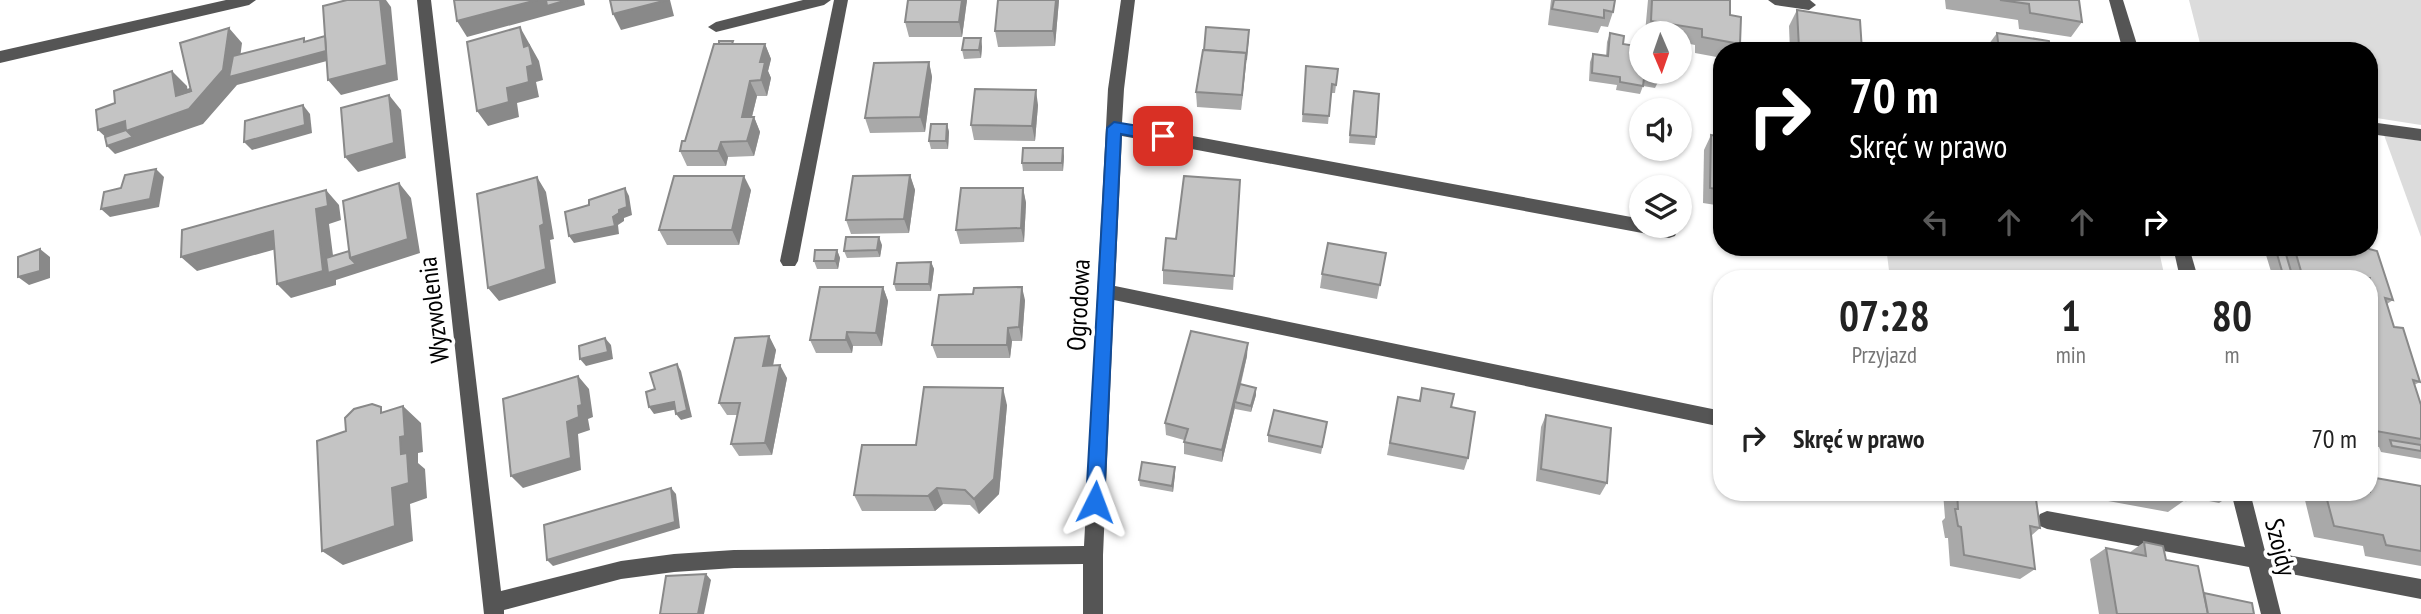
<!DOCTYPE html>
<html lang="pl">
<meta charset="utf-8">
<style>
body{margin:0;font-family:"PT Sans Narrow",sans-serif;background:#f2f2f2;color:#222;height:100vh;display:flex;flex-direction:column;font-size:26px;white-space:nowrap}
*{box-sizing:border-box;margin:0}
p{font-size:23px;color:#767676}
.icon{flex:none;width:38px;height:38px;fill:none;stroke:currentColor;stroke-width:2;stroke-linecap:round;stroke-linejoin:round}
.map{position:relative;flex:1;overflow:hidden}
.panel{position:absolute;left:1713px;top:270px;width:665px;height:231px;display:flex;flex-direction:column;background:#fff;border-radius:28px;box-shadow:0 2px 5px #0004}
.panel>*{flex:none}
.top-card{position:absolute;left:1713px;top:42px;width:665px;height:214px;border-radius:28px;box-shadow:0 2px 5px #0004;background:#000;color:#fff;overflow:hidden}
.needle{width:46px;rotate:178deg}
.buttons{position:absolute;left:1629px;top:21px;display:grid;gap:14px}
.buttons a{display:grid;place-items:center;width:63px;height:63px;border-radius:50%;background:#fff;box-shadow:0 2px 5px #0004;font-size:35px}
.pin{position:absolute;display:grid;place-items:center;width:60px;height:60px;color:#fff;margin:-30px;border-radius:14px;box-shadow:0 4px 10px #0006}
.me{position:absolute;width:77px;margin:-38px;rotate:3deg;stroke-linejoin:round;filter:drop-shadow(0 0 5px #0008)}
.turn{display:flex;align-items:center;gap:24px;height:147px;padding:0 21px;font-size:32px}
.turn .icon{width:91px;height:91px;stroke-width:2.5}
.turn b{display:block;font-size:49px;line-height:60px}
.lanes{display:flex;align-items:center;height:66px;padding:0 21px;background:#0003;justify-content:center;gap:35px;direction:ltr}
.lanes .off{opacity:.35}
.eta{display:flex;justify-content:space-evenly;align-items:center;height:119px;text-align:center}
.eta b{font-size:42px;font-weight:800;line-height:49px}
ul{padding:0;list-style:none}
li{display:flex;align-items:center;gap:21px;height:98px;padding:0 21px}
li div{flex:1}
li b{display:block;font-size:26px}
li em{font-style:normal}
.map>svg:first-child{display:block}
.green{fill:#dcdcdc}
.lines{fill:none;stroke-linecap:round;stroke-linejoin:round}
.minor{fill:#555;fill-rule:evenodd}
.wall{fill:#a9a9a9}
.shaded-wall{fill:#898989}
.building{fill:#c4c4c4;stroke:#898989;stroke-width:2}
.route{fill:#1a73e8;stroke:#114b97;stroke-width:2}
.labels{text-anchor:middle;dominant-baseline:central;stroke-width:7;stroke-linejoin:round;paint-order:stroke}
.street-label{font-size:26px;fill:#000;stroke:#fff}
</style>
<div class="map">
<svg width="2421" height="614" viewBox="0 0 2421 614">
<rect width="100%" height="100%" fill="#fff"/>
<g class="green">
<path d="M2189,0H2421V125L2370,117V51H2202Z"/>
<path d="M2384,135L2421,141V237Z"/>
<path d="M1886,247H2158L2165,278H1890Z"/>
</g>
<g class="lines">
<g class="minor">
<path d="M226,0H256L249,5L0,63V51Z"/>
<path d="M417,0H431L501,591L621,561L674,554L734,550L1084,546L1108,89L1121,0H1135L1124,89L1122,123L1642,219V226H1674L1677,231L1675,236L1669,238L1122,136L1115,286L1722,411V427L1114,300L1103,555V614H1083V564L734,568L674,572L621,579L504,610V614H484Z"/>
<path d="M803,0H831L824,5L716,32L708,27L716,22Z"/>
<path d="M834,0H848L798,261L795,266H783L780,261Z"/>
<path d="M1768,0H1810L1816,5L1809,10L1775,5Z"/>
<path d="M2109,0H2123L2139,51H2123Z"/>
<path d="M2370,122L2421,129V141L2370,134Z"/>
<path d="M2173,247H2189L2198,278H2180Z"/>
<path d="M2231,492H2250L2265,551L2421,579V599L2270,570L2281,614H2261L2249,567L2047,529L2040,526L2037,520L2040,514L2047,511L2245,547Z"/>
</g>
</g>
<g class="wall">
<path d="M967,0L962,37H909L905,22Z"/>
<path d="M1059,0L1055,46L998,47L995,31Z"/>
<path d="M1551,0H1615L1613,12L1608,27L1601,26L1598,33L1548,25Z"/>
<path d="M1648,0H1730V15L1740,44L1737,51H1722V58L1695,53V45L1680,42V33H1645Z"/>
<path d="M1945,0H2079L2082,22L2071,37L2019,29L2018,20L1946,9Z"/>
<path d="M1797,10L1862,51H1790L1789,26Z"/>
<path d="M1249,30L1241,110L1197,107L1196,92Z"/>
<path d="M1610,33L1623,44L1642,72L1659,80L1655,88L1643,86L1640,94L1616,90L1617,85L1589,81L1590,62L1593,54L1606,56L1607,42Z"/>
<path d="M1997,33L2050,51H1986V48Z"/>
<path d="M981,38L982,47L981,58L964,59L962,50Z"/>
<path d="M734,44H765L771,59L768,71L771,78L767,96H757L752,117H754L760,132L754,156L728,157L726,166H687L680,151Z"/>
<path d="M929,62L932,77L925,132L870,133L865,118Z"/>
<path d="M1306,66L1338,69L1335,93H1331L1328,124L1302,122Z"/>
<path d="M1352,100L1376,137L1375,145L1349,143Z"/>
<path d="M1038,105L1035,141L974,140L971,125Z"/>
<path d="M947,124L949,132L948,149H931L929,141Z"/>
<path d="M1711,135L1722,137V206L1703,203L1704,150Z"/>
<path d="M1064,156L1063,171H1023L1022,163Z"/>
<path d="M910,175L915,190L909,233L851,234L846,220Z"/>
<path d="M1023,188L1026,203L1024,242L960,244L956,230Z"/>
<path d="M751,190L739,245H667L659,230Z"/>
<path d="M1239,194L1233,290L1163,284V270L1176,239Z"/>
<path d="M882,245L880,257L847,258L844,251Z"/>
<path d="M2255,247H2368L2393,300L2387,304L2394,327L2420,382L2414,385L2421,405V459L2381,452L2379,447L2370,446V278H2273L2266,255L2257,253Z"/>
<path d="M837,250L840,258L838,269H817L814,261Z"/>
<path d="M1386,253L1377,299L1320,288L1322,274Z"/>
<path d="M931,262L934,269L931,291H896L894,284Z"/>
<path d="M883,287L888,301L882,346H853L852,353H816L810,340Z"/>
<path d="M1025,300L1022,341H1012L1010,358H937L932,345Z"/>
<path d="M769,336L776,350L773,366L787,378L772,455L739,456L731,444L737,415H727L719,403Z"/>
<path d="M1247,356L1241,384L1256,395L1251,412L1235,409V407L1222,462L1184,454V440L1166,435L1165,423Z"/>
<path d="M1422,388L1451,407L1468,458L1464,470L1387,455L1398,397L1419,401Z"/>
<path d="M1007,405L999,494L979,514L970,505L943,504L935,511H862L854,495L916,445Z"/>
<path d="M1546,415L1607,483L1600,495L1536,481L1541,427Z"/>
<path d="M1327,422L1321,454L1268,442V435Z"/>
<path d="M1175,467V474L1173,492L1140,486L1139,480Z"/>
<path d="M2421,486V566L2365,556L2363,546L2314,537L2303,492H2370Z"/>
<path d="M1943,492H2035L2040,528L2031,536L2035,569L2020,579L1950,566L1948,538H1945L1942,521L1945,518Z"/>
<path d="M2080,492H2227L2228,497L2219,503L2184,496L2185,500L2168,512L2081,496Z"/>
<path d="M2144,542L2204,593L2254,614H2099L2090,559L2106,548L2129,553Z"/>
</g>
<g class="shaded-wall">
<path d="M380,0H386L391,7L398,80L341,95L328,80Z"/>
<path d="M537,0H584L585,5L467,37L457,21Z"/>
<path d="M667,0H670L674,16L621,30L613,14Z"/>
<path d="M962,0H967L962,37L959,22Z"/>
<path d="M1056,0H1059L1055,46L1053,31Z"/>
<path d="M520,27L539,61L543,80L536,82L539,97L517,103L519,117L488,126L477,111L507,88L524,47Z"/>
<path d="M229,28L242,43L238,74L331,50L338,58L237,85L203,124L115,154L107,146L113,144L98,130L176,96L172,71L187,86L189,101Z"/>
<path d="M1249,30V38L1241,110L1242,95Z"/>
<path d="M981,38L982,47L981,58L979,50Z"/>
<path d="M765,44L771,59L768,71L771,78L767,96L761,80L760,62Z"/>
<path d="M929,62L932,77L925,132L920,117Z"/>
<path d="M750,81L757,96L748,132L742,117Z"/>
<path d="M1036,90L1038,105L1035,141L1032,126Z"/>
<path d="M389,95L401,110L406,158L358,172L345,157Z"/>
<path d="M303,105L310,114L312,133L252,150L244,142Z"/>
<path d="M754,117L760,132L754,156L747,141Z"/>
<path d="M947,124L949,132L948,149L946,141Z"/>
<path d="M721,142L728,157L726,166L718,151Z"/>
<path d="M1063,148L1064,156L1063,171L1062,163Z"/>
<path d="M156,169L164,177L159,207L110,217L101,209Z"/>
<path d="M910,175L915,190L909,233L904,219Z"/>
<path d="M744,176L751,190L739,245L732,230Z"/>
<path d="M537,177L546,192L554,239L550,240L556,283L499,301L488,288L540,226Z"/>
<path d="M399,183L411,198L420,253L336,280V285L291,298L277,284L326,190L339,205L341,220L329,224L335,271L350,258Z"/>
<path d="M625,188L629,196L632,215L624,218V221L618,225L619,234L574,243L569,236L613,217L619,210Z"/>
<path d="M1023,188L1026,203L1024,242L1021,228Z"/>
<path d="M273,231L287,246L197,271L181,257Z"/>
<path d="M879,237L882,245L880,257L877,250Z"/>
<path d="M40,249L50,257V278L29,285L18,277Z"/>
<path d="M837,250L840,258L838,269L835,261Z"/>
<path d="M931,262L934,269L931,291L929,284Z"/>
<path d="M883,287L888,301L882,346L876,333Z"/>
<path d="M1022,287L1025,300L1022,341L1019,327Z"/>
<path d="M1008,328L1012,341L1010,358L1007,345Z"/>
<path d="M847,332L853,346L852,353L846,340Z"/>
<path d="M769,336L776,350L770,379L763,366Z"/>
<path d="M605,338L611,345L613,359L586,366L580,359Z"/>
<path d="M1248,343L1247,356L1236,402H1235V407L1222,462V450Z"/>
<path d="M677,364L681,371L692,417L681,420L676,414Z"/>
<path d="M780,365L787,378L772,455L765,443Z"/>
<path d="M578,376L589,389L593,417L588,419L590,430L578,434L581,470L523,488L511,476L567,422L578,406Z"/>
<path d="M1003,388L1007,405L999,494L979,514L974,499Z"/>
<path d="M1256,388V395L1251,412V406Z"/>
<path d="M674,402L678,409L654,414L649,407Z"/>
<path d="M403,406L421,423L423,452L418,453V463L425,469L427,498L410,504L413,541L343,565L322,551L392,488L401,454L400,437Z"/>
<path d="M1175,467V474L1173,492L1172,486Z"/>
<path d="M671,488L676,494L680,528L553,566L547,560Z"/>
<path d="M937,488L943,504L935,511L928,496Z"/>
<path d="M706,574L711,580L704,614H698Z"/>
</g>
<g class="building">
<path d="M347,0H380L387,65L328,80L323,6Z"/>
<path d="M454,0H537L457,21Z"/>
<path d="M546,0H567L547,6Z"/>
<path d="M610,0H667L613,14Z"/>
<path d="M908,0H962L959,22H905Z"/>
<path d="M998,0H1056L1053,31H995Z"/>
<path d="M1554,0H1615L1613,12L1604,10V18L1552,9Z"/>
<path d="M1652,0H1730V15L1741,17L1740,44L1702,37V29L1651,21Z"/>
<path d="M2000,0H2079L2082,22L2030,13L2029,4Z"/>
<path d="M1797,10L1860,20L1862,51H1818L1799,48Z"/>
<path d="M520,27L524,47L529,45L533,65L527,67L529,82L507,88L509,102L477,111L467,42Z"/>
<path d="M1206,27L1249,30L1246,60V53L1204,50Z"/>
<path d="M229,28L223,70L189,109L126,131L125,121L98,130L96,110L115,103L114,91L172,71L176,96L191,91L180,43Z"/>
<path d="M1610,33L1624,36L1623,44L1642,47V72H1659V80L1644,78L1643,86L1620,82V77L1592,73L1593,54L1608,56Z"/>
<path d="M1997,33L2049,41L2050,51H1999Z"/>
<path d="M325,36L326,51L229,77L233,56L304,38V42Z"/>
<path d="M964,38H981L979,50H962Z"/>
<path d="M719,41H733L732,44H719Z"/>
<path d="M714,44H765L760,62H765L761,80L750,81L742,117H754L747,141L721,142L718,151H680L682,141H685Z"/>
<path d="M1203,50L1246,53L1242,95L1196,92Z"/>
<path d="M929,62L920,117L865,118L874,63Z"/>
<path d="M1306,66L1338,69L1336,85L1332,84L1329,116L1303,114Z"/>
<path d="M190,89L191,91L181,94V92Z"/>
<path d="M975,89L1036,90L1032,126L971,125Z"/>
<path d="M1354,91L1379,94L1376,137L1350,135Z"/>
<path d="M389,95L394,143L345,157L341,108Z"/>
<path d="M303,105L305,125L244,142L245,121Z"/>
<path d="M931,124H947L946,141H929Z"/>
<path d="M126,130L133,137L107,146L105,137Z"/>
<path d="M1711,135L1722,137V190L1710,188Z"/>
<path d="M1023,148H1063L1062,163H1022Z"/>
<path d="M156,169L150,199L101,209L104,192L121,188L125,175Z"/>
<path d="M910,175L904,219L846,220L853,176Z"/>
<path d="M674,176H744L732,230H659Z"/>
<path d="M1184,176L1240,180L1234,276L1163,270L1166,238L1176,239Z"/>
<path d="M537,177L544,224L540,226L546,269L488,288L477,194Z"/>
<path d="M399,183L408,239L350,258L343,201Z"/>
<path d="M625,188L627,207L619,210V213L613,217L615,226L569,236L565,212L589,205V200Z"/>
<path d="M961,188H1023L1021,228L956,230Z"/>
<path d="M326,190L328,206L316,209L323,271L277,284L273,231L181,257L182,230Z"/>
<path d="M846,237H879L877,250L844,251Z"/>
<path d="M1328,243L1386,253L1380,285L1322,274Z"/>
<path d="M2275,247L2285,251L2293,278H2284Z"/>
<path d="M2294,247H2368L2369,249L2377,251L2393,300L2385,298L2394,327L2403,328L2420,382L2413,380L2421,405V439L2370,430V278H2303Z"/>
<path d="M40,249V271L18,277V257Z"/>
<path d="M815,250H837L835,261H814Z"/>
<path d="M349,251L350,258L356,264L328,273L326,258Z"/>
<path d="M931,262L929,284H894L897,263Z"/>
<path d="M820,287H883L876,333L847,332L846,340H810Z"/>
<path d="M1022,287L1019,327L1008,328L1007,345H932L939,295L973,294L974,288Z"/>
<path d="M1191,331L1248,343L1222,450L1184,442L1188,429L1165,423Z"/>
<path d="M769,336L763,366L780,365L765,443L731,444L740,403H719L735,338Z"/>
<path d="M605,338L608,352L580,359L579,346Z"/>
<path d="M677,364L687,410L676,414L674,402L649,407L646,392L655,389L650,373Z"/>
<path d="M578,376L582,405L578,406L579,417L567,422L571,458L511,476L503,399Z"/>
<path d="M1240,384L1256,388L1251,406L1235,402Z"/>
<path d="M924,387L1003,388L994,479L974,499L965,490L937,488L928,496L854,495L862,445H916Z"/>
<path d="M1422,388L1454,394L1451,407L1475,412L1468,458L1390,443L1398,397L1420,401Z"/>
<path d="M372,404L381,407V413L403,406L405,436L400,437L401,454L407,453L409,483L392,488L395,526L322,551L317,441L346,431L345,418L354,409Z"/>
<path d="M1274,410L1327,422L1322,447L1268,435Z"/>
<path d="M1546,415L1611,428L1607,483L1541,469Z"/>
<path d="M2390,440L2421,445V451L2392,446Z"/>
<path d="M1142,462L1175,467L1172,486L1139,480Z"/>
<path d="M2370,477L2421,486V551L2386,545L2383,535L2334,526L2325,492H2370Z"/>
<path d="M671,488L675,522L547,560L544,525Z"/>
<path d="M1957,492H2035L2040,528L2030,526L2035,569L1964,555L1961,527L1958,526L1955,509H1958Z"/>
<path d="M2138,492H2183L2185,500Z"/>
<path d="M2202,492H2227L2228,497Z"/>
<path d="M2144,542L2163,546L2166,560L2198,566L2208,614H2117L2106,548L2146,556Z"/>
<path d="M706,574L698,614H660L666,576Z"/>
<path d="M2204,593L2252,603L2254,614H2208Z"/>
</g>
<path class="route" d="M1114,122L1163,130L1170,136L1163,142L1121,134L1104,502L1101,508L1095,510L1089,508L1086,502L1107,128Z"/>
<g class="labels">
<g class="street-label">
<text transform="translate(1078 305) rotate(-87)">Ogrodowa</text>
<text transform="translate(433 310) rotate(-97)">Wyzwolenia</text>
<text transform="translate(2281 547) rotate(76)">Szojdy</text>
</g>
</g>
</svg>
<div class="buttons">
<a><svg class="needle" viewBox="-14 -14 28 28"><path d="M0-13l5 13h-10z" fill="#e53935"/><path d="M0 13l5-13h-10z" fill="#767676"/></svg></a>
<a><svg class="icon" aria-label="sound" viewBox="0 0 24 24"><path d="M4 9h4l5-4v14l-5-4H4zM17 9q2 3 0 6"/></svg></a>
<a><svg class="icon" aria-label="layers" viewBox="0 0 24 24"><path d="M12 4l9 5-9 5-9-5zM3 14l9 5 9-5"/></svg></a>
</div>
<div class="pin" style="left:1163px;top:136px;background:#d93025"><svg class="icon" aria-label="arrive" viewBox="0 0 24 24"><path d="M6 21V4h12l-3 4 3 4H6"/></svg></div>
<svg class="me" style="left:1095px;top:502px" viewBox="-20 -20 40 40"><path d="M0-17L14 15 0 8-14 15z" fill="#1a73e8" stroke="#fff" stroke-width="4"/></svg>
<div class="top-card">
<div class="turn"><svg class="icon" aria-label="right" viewBox="0 0 24 24"><path d="M7 20v-9h11M14 6l5 5-5 5"/></svg><div><b>70 m</b>Skręć w prawo</div></div>
<div class="lanes"><svg class="icon off" aria-label="left" viewBox="0 0 24 24"><path d="M17 20v-9H6M10 6l-5 5 5 5"/></svg><svg class="icon off" aria-label="ahead" viewBox="0 0 24 24"><path d="M12 20V5M6 11l6-6 6 6"/></svg><svg class="icon off" aria-label="ahead" viewBox="0 0 24 24"><path d="M12 20V5M6 11l6-6 6 6"/></svg><svg class="icon" aria-label="right" viewBox="0 0 24 24"><path d="M7 20v-9h11M14 6l5 5-5 5"/></svg></div>
</div>
<section class="panel">
<div class="eta">
<div><b>07:28</b><p>Przyjazd</p></div>
<div><b>1</b><p>min</p></div>
<div><b>80</b><p>m</p></div>
</div>
<ul>
<li><svg class="icon" aria-label="right" viewBox="0 0 24 24"><path d="M7 20v-9h11M14 6l5 5-5 5"/></svg><div><b>Skręć w prawo</b></div><em>70 m</em></li>
</ul>
</section>
</div>
